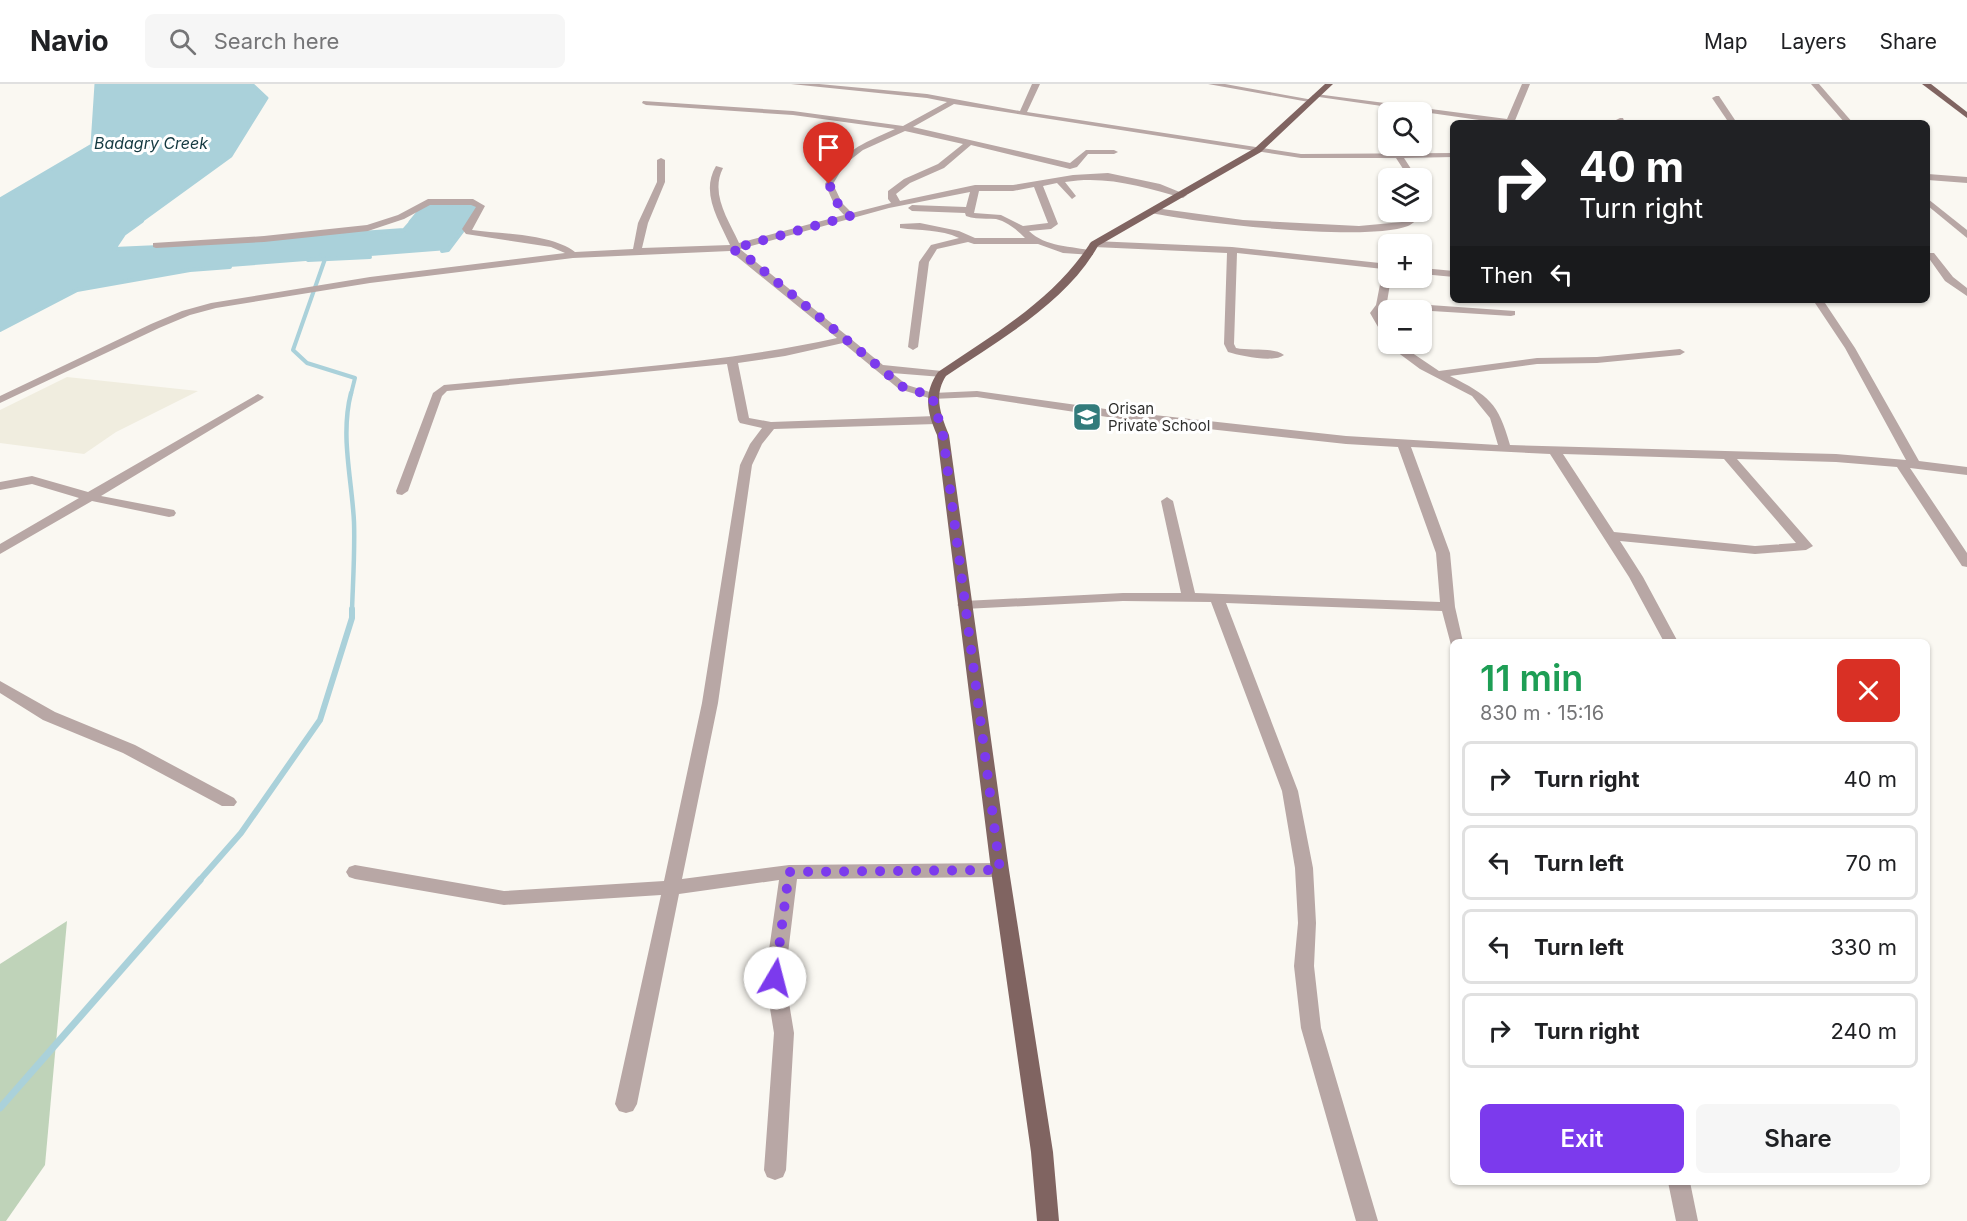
<!DOCTYPE html>
<meta charset="utf-8">
<style>
body{margin:0;font-family:Inter,sans-serif;background:#f6f6f6;color:#202124;height:100vh;display:flex;flex-direction:column;font-size:22px;white-space:nowrap}
*{box-sizing:border-box;margin:0}
p{font-size:20px;color:#757577}
.icon{flex:none;width:33px;height:33px;fill:none;stroke:currentColor;stroke-width:2;stroke-linecap:round;stroke-linejoin:round}
.map{position:relative;flex:1;overflow:hidden}
.side{position:absolute;left:1450px;top:555px;width:480px;height:546px;display:flex;flex-direction:column;background:#fff;border-radius:9px;box-shadow:0 2px 4px #0004}
.side>*{flex:none}
.banner{position:absolute;left:1450px;top:36px;width:480px;height:183px;border-radius:9px;box-shadow:0 2px 4px #0004;background:#202124;color:#fff;overflow:hidden}
.buttons{position:absolute;left:1378px;top:18px;display:grid;gap:12px}
.buttons a{display:grid;place-items:center;width:54px;height:54px;border-radius:9px;background:#fff;box-shadow:0 2px 4px #0004;font-size:30px}
.pin{position:absolute;display:grid;place-items:center;width:51px;height:51px;color:#fff;margin:-62px -26px;border-radius:50% 50% 50% 0;rotate:-45deg;box-shadow:0 0 6px #0007}
.pin .icon{rotate:45deg}
.me{position:absolute;width:66px;margin:-33px;rotate:8deg;stroke-linejoin:round;filter:drop-shadow(0 0 4px #0008)}
.turn{display:flex;align-items:center;gap:21px;height:126px;padding:0 30px;font-size:27px}
.turn .icon{width:78px;height:78px;stroke-width:2.5}
.turn b{display:block;font-size:42px;line-height:51px}
.then{display:flex;align-items:center;height:57px;padding:0 30px;background:#0003;gap:12px;font-size:22px}
.round{display:grid;place-items:center;flex:none;width:63px;height:63px;border-radius:9px;background:#f6f6f6}
.head{display:flex;align-items:center;justify-content:space-between;height:102px;padding:0 30px}
h1{font-size:36px;font-weight:600;line-height:45px;color:#1e9e55}
.button{display:flex;gap:12px;margin-top:auto;padding:12px 30px}
.button a{flex:1;height:69px;border-radius:9px;background:#7c3aed;color:#fff;font-size:24px;font-weight:600;line-height:69px;text-align:center}
.button a+a{background:#f6f6f6;color:#202124}
ul{padding:0;list-style:none}
li{display:flex;align-items:center;gap:18px;height:75px;margin:0 12px 9px;padding:0 18px;border:3px solid #e0e0e0;border-radius:9px}
li div{flex:1}
li b{display:block;font-size:22px}
li em{font-style:normal}
header{display:flex;align-items:center;gap:36px;box-sizing:border-box;height:84px;padding:0 30px;background:#fff;border-bottom:2px solid #e0e0e0}
header strong{font-size:28px}
nav{display:flex;gap:33px;margin-inline-start:auto;font-size:21px}
.search{width:420px;height:54px;background:#f6f6f6;display:flex;align-items:center;gap:15px;box-sizing:border-box;padding:0 21px;border-radius:9px;color:#757577;font-size:22px}
.map>svg:first-child{display:block}
.built{fill:#f0eddf}
.green{fill:#bfd3b9}
.water{fill:#aad1da}
.lines{fill:none;stroke-linecap:round;stroke-linejoin:round}
.stream-far4{stroke:#aad1da;stroke-width:3}
.stream-far3{stroke:#aad1da;stroke-width:4}
.stream-far2{stroke:#aad1da;stroke-width:4.5}
.stream-far1{stroke:#aad1da;stroke-width:6}
.stream{stroke:#aad1da;stroke-width:7}
.minor{fill:#b8a7a5;fill-rule:evenodd}
.major{fill:#806461;fill-rule:evenodd}
.route{stroke:#7c3aed;stroke-width:10;stroke-dasharray:0 18}
.labels{text-anchor:middle;dominant-baseline:central;stroke-width:6;stroke-linejoin:round;paint-order:stroke}
.far-poi-label{font-size:15px;fill:#30302e;stroke:#fff;text-anchor:start}
.far-water-label{font-size:16px;font-style:italic;fill:#143940;stroke:#fff}
</style>
<header>
<strong>Navio</strong>
<div class="search"><svg class="icon" aria-label="search" viewBox="0 0 24 24"><circle cx="10" cy="10" r="6"/><path d="M15 15l6 6"/></svg>Search here</div>
<nav><a>Map</a><a>Layers</a><a>Share</a></nav>
</header>
<div class="map">
<svg width="1967" height="1137" viewBox="0 0 1967 1137">
<rect width="100%" height="100%" fill="#faf8f2"/>
<path class="built" d="M67,293L198,307L116,348L84,370L0,359V326Z"/>
<path class="green" d="M67,837L45,1081L6,1137H0V880Z"/>
<path class="water" d="M96,0H252L267,14L231,72L124,150L115,165L404,146L426,119L479,123L448,166L190,186L77,206L0,246V115L92,61Z"/>
<g class="lines">
<g class="stream-far4">
<path d="M0,115L92,61L96,0"/>
<path d="M449,121L479,123L478,125"/>
<path d="M140,138L231,72L267,14L252,0"/>
<path d="M410,138L423,122"/>
</g>
<g class="stream-far3">
<path d="M142,137L124,150L114,165L159,163"/>
<path d="M318,152L404,146L412,137"/>
<path d="M442,167L448,166L466,142"/>
<path d="M321,171L325,175L293,266L307,279L355,294L351,310"/>
<path d="M308,176L370,173"/>
<path d="M0,246L77,206L190,186L230,183"/>
</g>
<path class="stream-far2" d="M351,309C340,352 352,395 354,438C355,467 353,497 352,526"/>
<path class="stream-far1" d="M198,798L241,749L320,636L352,534V525"/>
<path class="stream" d="M0,1024L200,796"/>
<g class="minor">
<path d="M791,0H819L927,10L1020,27L1032,0H1040L1027,28L1301,70L1454,69V73L1404,74L1417,94H1409L1396,74H1301L954,20L913,43L1070,79L1086,66H1114L1118,68L1114,70H1088L1077,83L1070,85L971,61L944,84L910,99L896,110L900,117L975,101H1013L1073,91L1108,89L1160,100L1187,111L1183,114C1144,103 1106,91 1065,98L1076,112L1072,115L1057,99L1043,102L1058,140L1051,145L1029,147C1045,163 1072,162 1093,167V171L1063,169L1038,160H974L968,158L937,165L929,178L918,263L913,266L908,263L919,178L931,161L959,154C940,145 920,147 900,144V140L920,139L959,147L975,154H1025C1017,146 1008,138 996,135C986,134 976,136 966,132L965,129L912,127L908,124L912,121L966,123L970,108L889,124L740,165L883,281L942,287L948,290L942,293L892,289L907,301L933,309L977,307L1127,328L1346,352L1498,361L1490,334L1472,312L1420,285L1389,262L1370,229L1376,221L1383,185L1237,169L1234,260L1236,264C1250,267 1274,263 1284,271C1274,279 1241,272 1228,268L1224,260L1227,169L1094,163L1089,160L1094,157L1232,163L1389,180V194H1391L1387,218L1515,227V231L1511,232L1384,224L1380,229L1389,246V260H1399L1439,287L1537,274L1597,273L1680,265L1685,268L1680,271L1597,279L1537,280L1450,292C1489,312 1498,318 1510,361L1836,370L1906,376L1845,264L1813,216H1823L1855,264L1919,377L1967,383V391L1910,384L1967,469V483L1962,482L1897,383L1836,378L1737,375L1813,462L1806,466L1755,470L1620,457L1643,493L1678,558H1664L1629,493L1550,370L1411,363L1450,469L1455,523L1463,558H1454V562L1451,561L1442,527L1226,519L1298,707L1313,784L1316,839L1314,882L1321,944L1378,1137H1356L1301,944L1294,882L1298,839L1295,784L1282,707L1211,518L1123,517L964,525L957,521L964,517L1123,509H1181L1161,417L1167,413L1173,417L1195,509L1440,518L1436,469L1398,363L1346,360L1127,336L977,313L932,315L899,305L843,259L785,272L738,279L749,334L771,338L936,332L942,336L936,340L774,345L762,360L752,381L718,619L682,795L789,781L1000,779L1006,781L1009,786L1006,791L1000,793L797,795L785,894L794,949L786,1086L783,1093L775,1096L767,1093L764,1086L774,949L765,894L779,796L679,810L637,1020L633,1027L626,1029L619,1027L615,1020L661,811L504,821L355,795L349,793L346,788L349,783L355,781L504,807L664,797L702,619L740,381L750,360L762,344L740,339L738,336L727,280L447,307L442,312L408,407L402,411L397,410L396,407L433,309L444,301C573,288 711,282 837,254L730,167L573,174L370,199L216,224L190,231L159,244L0,319V312L151,240L182,227L211,219L370,193L565,169L551,163L466,150L462,145L476,123L471,121H430L404,135L368,147L264,158L156,164L153,163V159L264,152L367,141L398,131L428,115H473L485,122L472,146C502,150 552,150 575,168L633,165L638,139L657,98V76L661,74L665,76V98L648,139L642,164L730,161C719,136 700,109 716,82L723,84C710,110 728,135 739,159L844,131L834,120L825,100C846,64 858,62 895,45L793,31L646,21L642,19L643,17L793,27L903,42L947,18L927,14ZM905,47L963,60L938,80L904,95L888,107V115L891,119L852,129L842,119L833,100L845,80L863,66ZM1034,103L1048,139L1023,142L1001,131L974,129L979,107H1013ZM1563,370L1724,375L1796,459L1755,462L1614,448Z"/>
<path d="M1208,0H1225L1313,16L1309,18Z"/>
<path d="M1522,0H1530L1514,39H1500L1312,12L1316,10L1507,35Z"/>
<path d="M1811,0H1819L1853,39H1845Z"/>
<path d="M1716,12H1719L1737,39H1729L1712,14Z"/>
<path d="M1620,34H1623L1625,39H1617L1616,36Z"/>
<path d="M1928,90L1967,93V99L1928,96Z"/>
<path d="M1928,115L1967,146V154L1928,122Z"/>
<path d="M1155,124L1243,136L1359,142L1402,138L1413,128H1423C1419,133 1415,138 1410,141C1375,159 1195,139 1152,129L1150,127Z"/>
<path d="M1408,157L1413,160H1402L1404,158Z"/>
<path d="M1928,169H1934L1953,193L1967,204V212L1945,197L1928,173Z"/>
<path d="M1422,184L1454,187V193L1422,190Z"/>
<path d="M258,310L264,313L262,315L101,412L174,426L176,429L174,432L169,433L92,417L0,470V460L79,414L32,400L0,406V398L32,392L88,408Z"/>
<path d="M0,597L55,628L135,661L234,714L237,718L234,722H222L123,669L43,636L0,609Z"/>
<path d="M1668,1098H1690L1698,1137H1676Z"/>
</g>
<g class="major">
<path d="M1325,0H1333L1261,68L1098,162C1065,220 1000,255 946,292C933,312 941,331 949,351L1009,786L1053,1068L1059,1137H1037L1031,1068L991,786L937,351C927,328 923,310 938,288C994,250 1054,216 1091,158L1255,64Z"/>
<path d="M1922,0H1931L1967,28V34Z"/>
</g>
</g>
<g class="lines">
<path class="route" d="M775,894L789,788L1000,786L943,351L932,312L903,303L746,172L732,165L850,132L838,120L829,100"/>
</g>
<defs>
<g id="school-square" transform="scale(1.5)"><rect x="-9" y="-9" width="18" height="18" rx="4" fill="#327b7b" stroke="#fff"/><path d="M0-5L7-2L0 1L-7-2ZM-4 1L0 2.5L4 1V4Q0 6-4 4Z" fill="#fff"/></g>
</defs>
<g fill-rule="evenodd">
<use href="#school-square" x="1087" y="333"/>
</g>
<g class="labels">
<g class="far-poi-label">
<text x="1108" y="324">Orisan<tspan x="1108" dy="17">Private School</tspan></text>
</g>
<g class="far-water-label">
<text x="151" y="59">Badagry Creek</text>
</g>
</g>
</svg>
<div class="buttons">
<a><svg class="icon" aria-label="search" viewBox="0 0 24 24"><circle cx="10" cy="10" r="6"/><path d="M15 15l6 6"/></svg></a>
<a><svg class="icon" aria-label="layers" viewBox="0 0 24 24"><path d="M12 4l9 5-9 5-9-5zM3 14l9 5 9-5"/></svg></a>
<a>+</a>
<a>−</a>
</div>
<div class="pin" style="left:829px;top:100px;background:#d93025"><svg class="icon" aria-label="arrive" viewBox="0 0 24 24"><path d="M6 21V4h12l-3 4 3 4H6"/></svg></div>
<svg class="me" style="left:775px;top:894px" viewBox="-20 -20 40 40"><circle r="19" fill="#fff"/><path d="M0-13L10 11 0 6-10 11z" fill="#7c3aed"/></svg>
<div class="banner">
<div class="turn"><svg class="icon" aria-label="right" viewBox="0 0 24 24"><path d="M7 20v-9h11M14 6l5 5-5 5"/></svg><div><b>40 m</b>Turn right</div></div>
<div class="then">Then<svg class="icon" aria-label="left" viewBox="0 0 24 24"><path d="M17 20v-9H6M10 6l-5 5 5 5"/></svg></div>
</div>
<section class="side">
<div class="head"><div><h1>11 min</h1><p>830 m · 15:16</p></div><a class="round" style="background:#d93025;color:#fff"><svg class="icon" aria-label="close" viewBox="0 0 24 24"><path d="M6 6l12 12M18 6L6 18"/></svg></a></div>
<ul>
<li><svg class="icon" aria-label="right" viewBox="0 0 24 24"><path d="M7 20v-9h11M14 6l5 5-5 5"/></svg><div><b>Turn right</b></div><em>40 m</em></li>
<li><svg class="icon" aria-label="left" viewBox="0 0 24 24"><path d="M17 20v-9H6M10 6l-5 5 5 5"/></svg><div><b>Turn left</b></div><em>70 m</em></li>
<li><svg class="icon" aria-label="left" viewBox="0 0 24 24"><path d="M17 20v-9H6M10 6l-5 5 5 5"/></svg><div><b>Turn left</b></div><em>330 m</em></li>
<li><svg class="icon" aria-label="right" viewBox="0 0 24 24"><path d="M7 20v-9h11M14 6l5 5-5 5"/></svg><div><b>Turn right</b></div><em>240 m</em></li>
</ul>
<div class="button"><a>Exit</a><a>Share</a></div>
</section>
</div>
